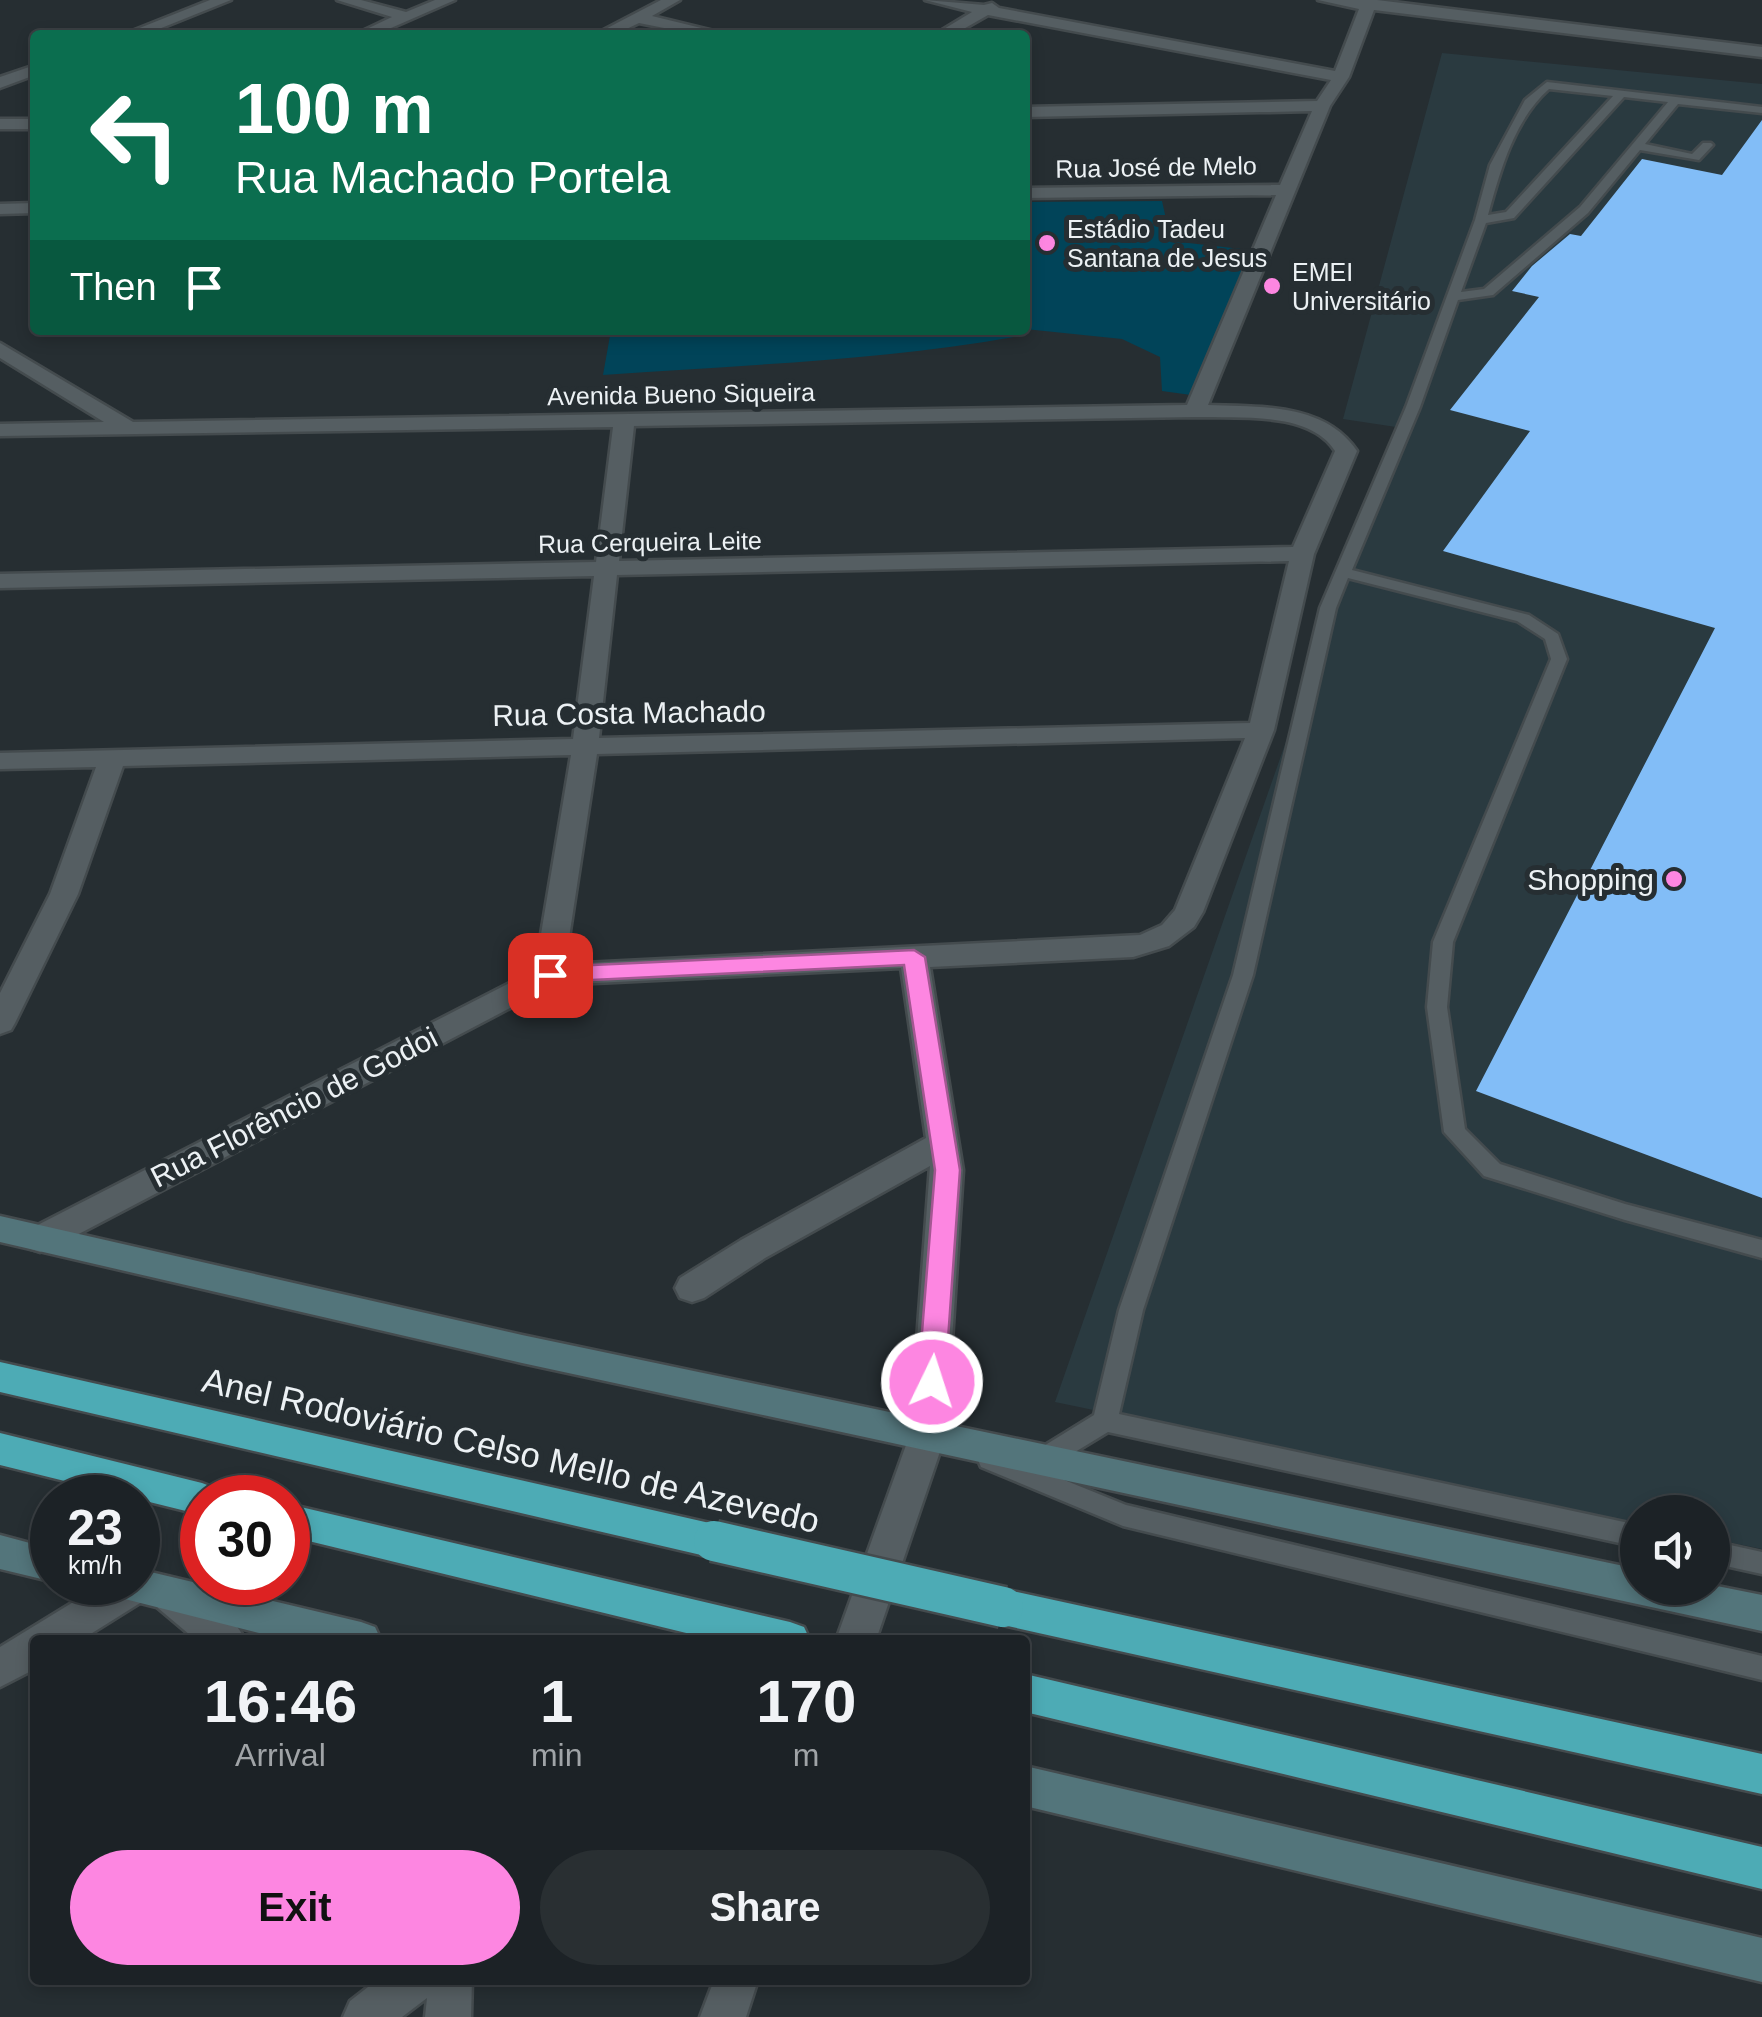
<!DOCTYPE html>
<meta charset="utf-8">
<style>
body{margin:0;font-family:Helvetica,sans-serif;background:#292f32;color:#f1f3f6;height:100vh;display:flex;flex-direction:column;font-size:38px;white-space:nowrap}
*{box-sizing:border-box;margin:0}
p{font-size:32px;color:#a0a4a7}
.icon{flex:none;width:55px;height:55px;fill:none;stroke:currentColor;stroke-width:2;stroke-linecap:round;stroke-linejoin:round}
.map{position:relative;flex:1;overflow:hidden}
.sheet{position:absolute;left:30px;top:1635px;width:1000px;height:350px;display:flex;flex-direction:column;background:#1c2226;border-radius:10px;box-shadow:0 5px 15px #0003,0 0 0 2px #3a3f43}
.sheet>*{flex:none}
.top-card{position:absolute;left:30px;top:30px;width:1000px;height:305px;border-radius:10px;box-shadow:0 5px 15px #0003,0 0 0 2px #3a3f43;background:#0b6e4f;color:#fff;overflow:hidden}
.buttons{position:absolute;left:1620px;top:1495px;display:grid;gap:20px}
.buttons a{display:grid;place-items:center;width:110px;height:110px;border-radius:50%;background:#1c2226;box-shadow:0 5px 15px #0003,0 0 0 2px #3a3f43;font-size:50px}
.speed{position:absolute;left:30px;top:1475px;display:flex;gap:20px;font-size:50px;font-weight:700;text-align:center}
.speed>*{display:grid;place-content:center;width:130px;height:130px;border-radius:50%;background:#1c2226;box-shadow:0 5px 15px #0003,0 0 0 2px #3a3f43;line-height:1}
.speed small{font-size:25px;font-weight:400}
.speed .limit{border:15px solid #d22;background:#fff;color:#111}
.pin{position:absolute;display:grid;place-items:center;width:85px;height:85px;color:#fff;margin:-42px;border-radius:20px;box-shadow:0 5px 15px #0006}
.me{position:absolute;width:110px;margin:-55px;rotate:4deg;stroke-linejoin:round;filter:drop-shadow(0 0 8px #0008)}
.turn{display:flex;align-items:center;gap:35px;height:210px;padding:0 40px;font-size:45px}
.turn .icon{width:130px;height:130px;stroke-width:2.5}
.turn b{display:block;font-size:70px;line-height:85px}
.then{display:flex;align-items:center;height:95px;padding:0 40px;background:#0003;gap:20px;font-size:38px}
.eta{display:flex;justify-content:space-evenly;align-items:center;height:170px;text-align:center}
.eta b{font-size:60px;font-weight:600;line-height:70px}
.primary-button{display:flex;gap:20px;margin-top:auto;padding:20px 40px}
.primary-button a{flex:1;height:115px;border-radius:60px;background:#fd86e1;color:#111;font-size:40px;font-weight:600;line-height:115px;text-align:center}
.primary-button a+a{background:#292f32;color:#f1f3f6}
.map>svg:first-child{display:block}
.built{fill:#2a3a40}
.green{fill:#014459}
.building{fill:#82bdf7}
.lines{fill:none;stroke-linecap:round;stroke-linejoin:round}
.lane-casing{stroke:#444b4e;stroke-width:5}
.street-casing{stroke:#444b4e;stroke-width:5}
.secondary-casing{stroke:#444b4e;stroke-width:5}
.highway-casing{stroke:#444b4e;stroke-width:5}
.lane{fill:#555e62;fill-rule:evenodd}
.street{fill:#555e62;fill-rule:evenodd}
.secondary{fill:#53757b;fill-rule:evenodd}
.highway{fill:#4dabb5;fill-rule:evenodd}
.highway-bridge-casing{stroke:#444b4e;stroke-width:45;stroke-linecap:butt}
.highway-bridge{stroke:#4dabb5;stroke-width:40}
.route{fill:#fd86e1;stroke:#a45792;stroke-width:2.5}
.poi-dot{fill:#fd86e1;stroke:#262e32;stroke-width:4}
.labels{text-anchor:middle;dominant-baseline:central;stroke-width:10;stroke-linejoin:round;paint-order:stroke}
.far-street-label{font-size:25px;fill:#ecf1f4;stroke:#262e32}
.far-poi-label{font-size:25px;fill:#ecf1f4;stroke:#262e32;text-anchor:start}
.street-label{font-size:30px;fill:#ecf1f4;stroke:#262e32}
.poi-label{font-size:30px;fill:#ecf1f4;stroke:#262e32;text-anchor:end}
.near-street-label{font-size:35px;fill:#ecf1f4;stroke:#262e32}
</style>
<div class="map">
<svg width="1762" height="2017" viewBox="0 0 1762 2017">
<rect width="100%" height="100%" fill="#262e32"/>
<path class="built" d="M1442,53L1762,84V1549L1713,1539L1712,1512H1638L1637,1523L1055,1402L1396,427L1343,419Z"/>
<g class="green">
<path d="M1162,201L1171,241L1250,250L1191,395L1162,391L1160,357L1122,339L1025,329V202Z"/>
<path d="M611,330H1016L1014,337C878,361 740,365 603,375Z"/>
</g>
<path class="building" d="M1762,120V1198L1476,1091L1715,628L1443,551L1530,431L1450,410L1539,297L1512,291L1532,266L1570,234L1581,236L1642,159L1722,175Z"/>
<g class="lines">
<g class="lane-casing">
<g id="lane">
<path d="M1547,82L1762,107V113L1678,104L1645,144L1692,154L1703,143H1711L1713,145L1699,160L1640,150L1588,213L1493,295L1458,300L1420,407L1352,570L1529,615L1558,634L1567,659L1453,942L1447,1007L1465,1129L1500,1164L1625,1204L1762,1240V1258L1625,1220L1484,1176L1444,1132L1427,1007L1433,942L1551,659L1545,639L1517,621L1348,578L1336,608L1253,975L1143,1310L1119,1414L1638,1525V1547L1108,1432L1052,1466L1043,1469L1034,1466L1031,1459L1034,1452L1094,1415L1119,1310L1233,975L1320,608L1406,407L1475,220L1490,165L1525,100ZM1549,89L1613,96L1506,212L1488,215C1500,171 1514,120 1549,89ZM1624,97L1668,102L1580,207L1484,289L1461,292L1486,223L1514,218Z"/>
<path d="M990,1450L1126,1505L1762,1656V1680L1123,1526L981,1467L978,1460L981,1453Z"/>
<path d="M1712,1541L1762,1552V1574L1712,1563Z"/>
</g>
</g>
<g class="street-casing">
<g id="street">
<path d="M210,0H231L144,35H122Z"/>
<path d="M337,0H361L406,12L435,0H455L375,35H354L392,17Z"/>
<path d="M661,0H680L652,16L730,35H699L639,23L614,35H594Z"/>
<path d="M925,0L984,5L992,3L999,8L1335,71L1359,9L1318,0H1377L1762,47V57L1374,10L1349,77L1330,106L1208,405C1260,407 1325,403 1357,451L1314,554L1274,730L1203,912L1194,927L1169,946L1133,957L930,967L963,1170L946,1434L876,1640H836L910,1434L930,1166L765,1258L704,1298L692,1302L680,1298L675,1288L680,1278L741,1240L926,1138L901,968L554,985L52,1248L40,1252L28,1248L23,1239L28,1230L535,970L571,755L123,766L78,894L15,1023L11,1030L0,1034V993L50,894L96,767L0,769V753L573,739L594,576L0,588V574L596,562L613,427L0,436V424L104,422L0,358V343L133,422L1187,405L1276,195L1025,198V188L1280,185L1312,111L1025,117V107L1317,101L1331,80L988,15L953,35H934L972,12ZM1195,417C1237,419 1309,410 1335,451L1293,547L619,561L634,426ZM1289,561L1250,723L599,738L617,575ZM1245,738L1175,910L1162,925L1140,935L565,964L597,754Z"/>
<path d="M35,65V75L0,88V77Z"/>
<rect x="0" y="119" width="35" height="10"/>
<path d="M35,203V213L0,214V204Z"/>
<path d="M138,1570L148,1574L153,1586L148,1598L81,1640H35V1669L0,1687V1647L106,1582H138Z"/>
<path d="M172,1579C197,1588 234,1615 245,1640H196L158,1608L153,1596L158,1584Z"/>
<path d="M377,1980H472L471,2017H425L427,1998L402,2017H343L350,2001Z"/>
<path d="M714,1980H758L746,2017H700Z"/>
</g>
</g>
<g class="secondary-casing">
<g id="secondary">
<path d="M0,1216L522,1335L1638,1569V1588L1712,1585L1762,1595V1631L522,1363L0,1242Z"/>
<path d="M0,1535L52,1549L54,1582L0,1569Z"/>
<path d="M138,1569L361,1622L375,1627L381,1640H287L105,1594L100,1582H138Z"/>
<path d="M1025,1766L1762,1938V1982L1025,1806Z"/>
</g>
</g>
<g class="highway-casing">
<g id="highway">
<path d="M0,1362L714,1524L727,1529L733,1541L727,1553L714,1558L0,1392Z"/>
<path d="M0,1433L202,1483L215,1488L220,1498H202V1515L0,1465Z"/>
<path d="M288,1504L790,1622L804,1627L810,1640H715L288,1536Z"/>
<path d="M1003,1589L1762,1754V1794L1003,1625L989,1619L983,1607L989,1595Z"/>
<path d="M1025,1674L1762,1847V1889L1025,1712Z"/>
</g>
</g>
<use href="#lane" class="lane"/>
<use href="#street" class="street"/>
<use href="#secondary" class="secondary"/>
<use href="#highway" class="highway"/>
<g class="highway-bridge-casing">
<path id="highway-bridge" d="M714,1541L1003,1607"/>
</g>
<use href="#highway-bridge" class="highway-bridge"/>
</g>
<path class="route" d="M914,950L925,957L960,1170L945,1382L941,1390L932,1393L922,1390L918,1382L935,1170L904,965L550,982L538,975L550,967Z"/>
<g class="poi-dot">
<circle cx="1047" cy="243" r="10"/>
<circle cx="1272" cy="286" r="10"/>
<circle cx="1674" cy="879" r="10"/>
</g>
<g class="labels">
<g class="far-street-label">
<text transform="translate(1156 167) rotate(-1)">Rua José de Melo</text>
<text transform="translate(681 394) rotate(-1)">Avenida Bueno Siqueira</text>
<text transform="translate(650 542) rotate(-1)">Rua Cerqueira Leite</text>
</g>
<g class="far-poi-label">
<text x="1067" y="229">Estádio Tadeu<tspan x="1067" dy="29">Santana de Jesus</tspan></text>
<text x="1292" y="272">EMEI<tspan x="1292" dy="29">Universitário</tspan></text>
</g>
<g class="street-label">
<text transform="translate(629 713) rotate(-1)">Rua Costa Machado</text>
<text transform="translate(294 1107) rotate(-27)">Rua Florêncio de Godoi</text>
</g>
<g class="poi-label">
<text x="1654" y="879">Shopping</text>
</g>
<g class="near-street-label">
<text transform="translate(511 1450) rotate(13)">Anel Rodoviário Celso Mello de Azevedo</text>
</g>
</g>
</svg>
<div class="buttons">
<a><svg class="icon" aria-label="sound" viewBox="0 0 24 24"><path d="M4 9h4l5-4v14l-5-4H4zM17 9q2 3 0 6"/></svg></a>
</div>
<div class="speed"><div>23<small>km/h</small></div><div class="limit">30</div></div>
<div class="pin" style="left:550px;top:975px;background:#d93025"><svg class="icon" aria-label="arrive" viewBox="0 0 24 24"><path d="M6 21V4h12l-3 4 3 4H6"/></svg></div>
<svg class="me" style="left:932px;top:1382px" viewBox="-20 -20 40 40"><circle r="17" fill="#fd86e1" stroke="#fff" stroke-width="3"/><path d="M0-11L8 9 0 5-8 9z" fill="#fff"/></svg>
<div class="top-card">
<div class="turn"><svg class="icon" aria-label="left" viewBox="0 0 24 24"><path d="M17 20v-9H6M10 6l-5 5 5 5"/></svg><div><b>100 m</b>Rua Machado Portela</div></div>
<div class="then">Then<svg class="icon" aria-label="arrive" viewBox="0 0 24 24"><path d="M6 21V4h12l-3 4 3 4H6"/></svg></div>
</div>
<section class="sheet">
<div class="eta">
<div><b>16:46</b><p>Arrival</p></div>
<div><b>1</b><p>min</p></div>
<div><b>170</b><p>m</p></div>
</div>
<div class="primary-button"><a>Exit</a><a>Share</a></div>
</section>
</div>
